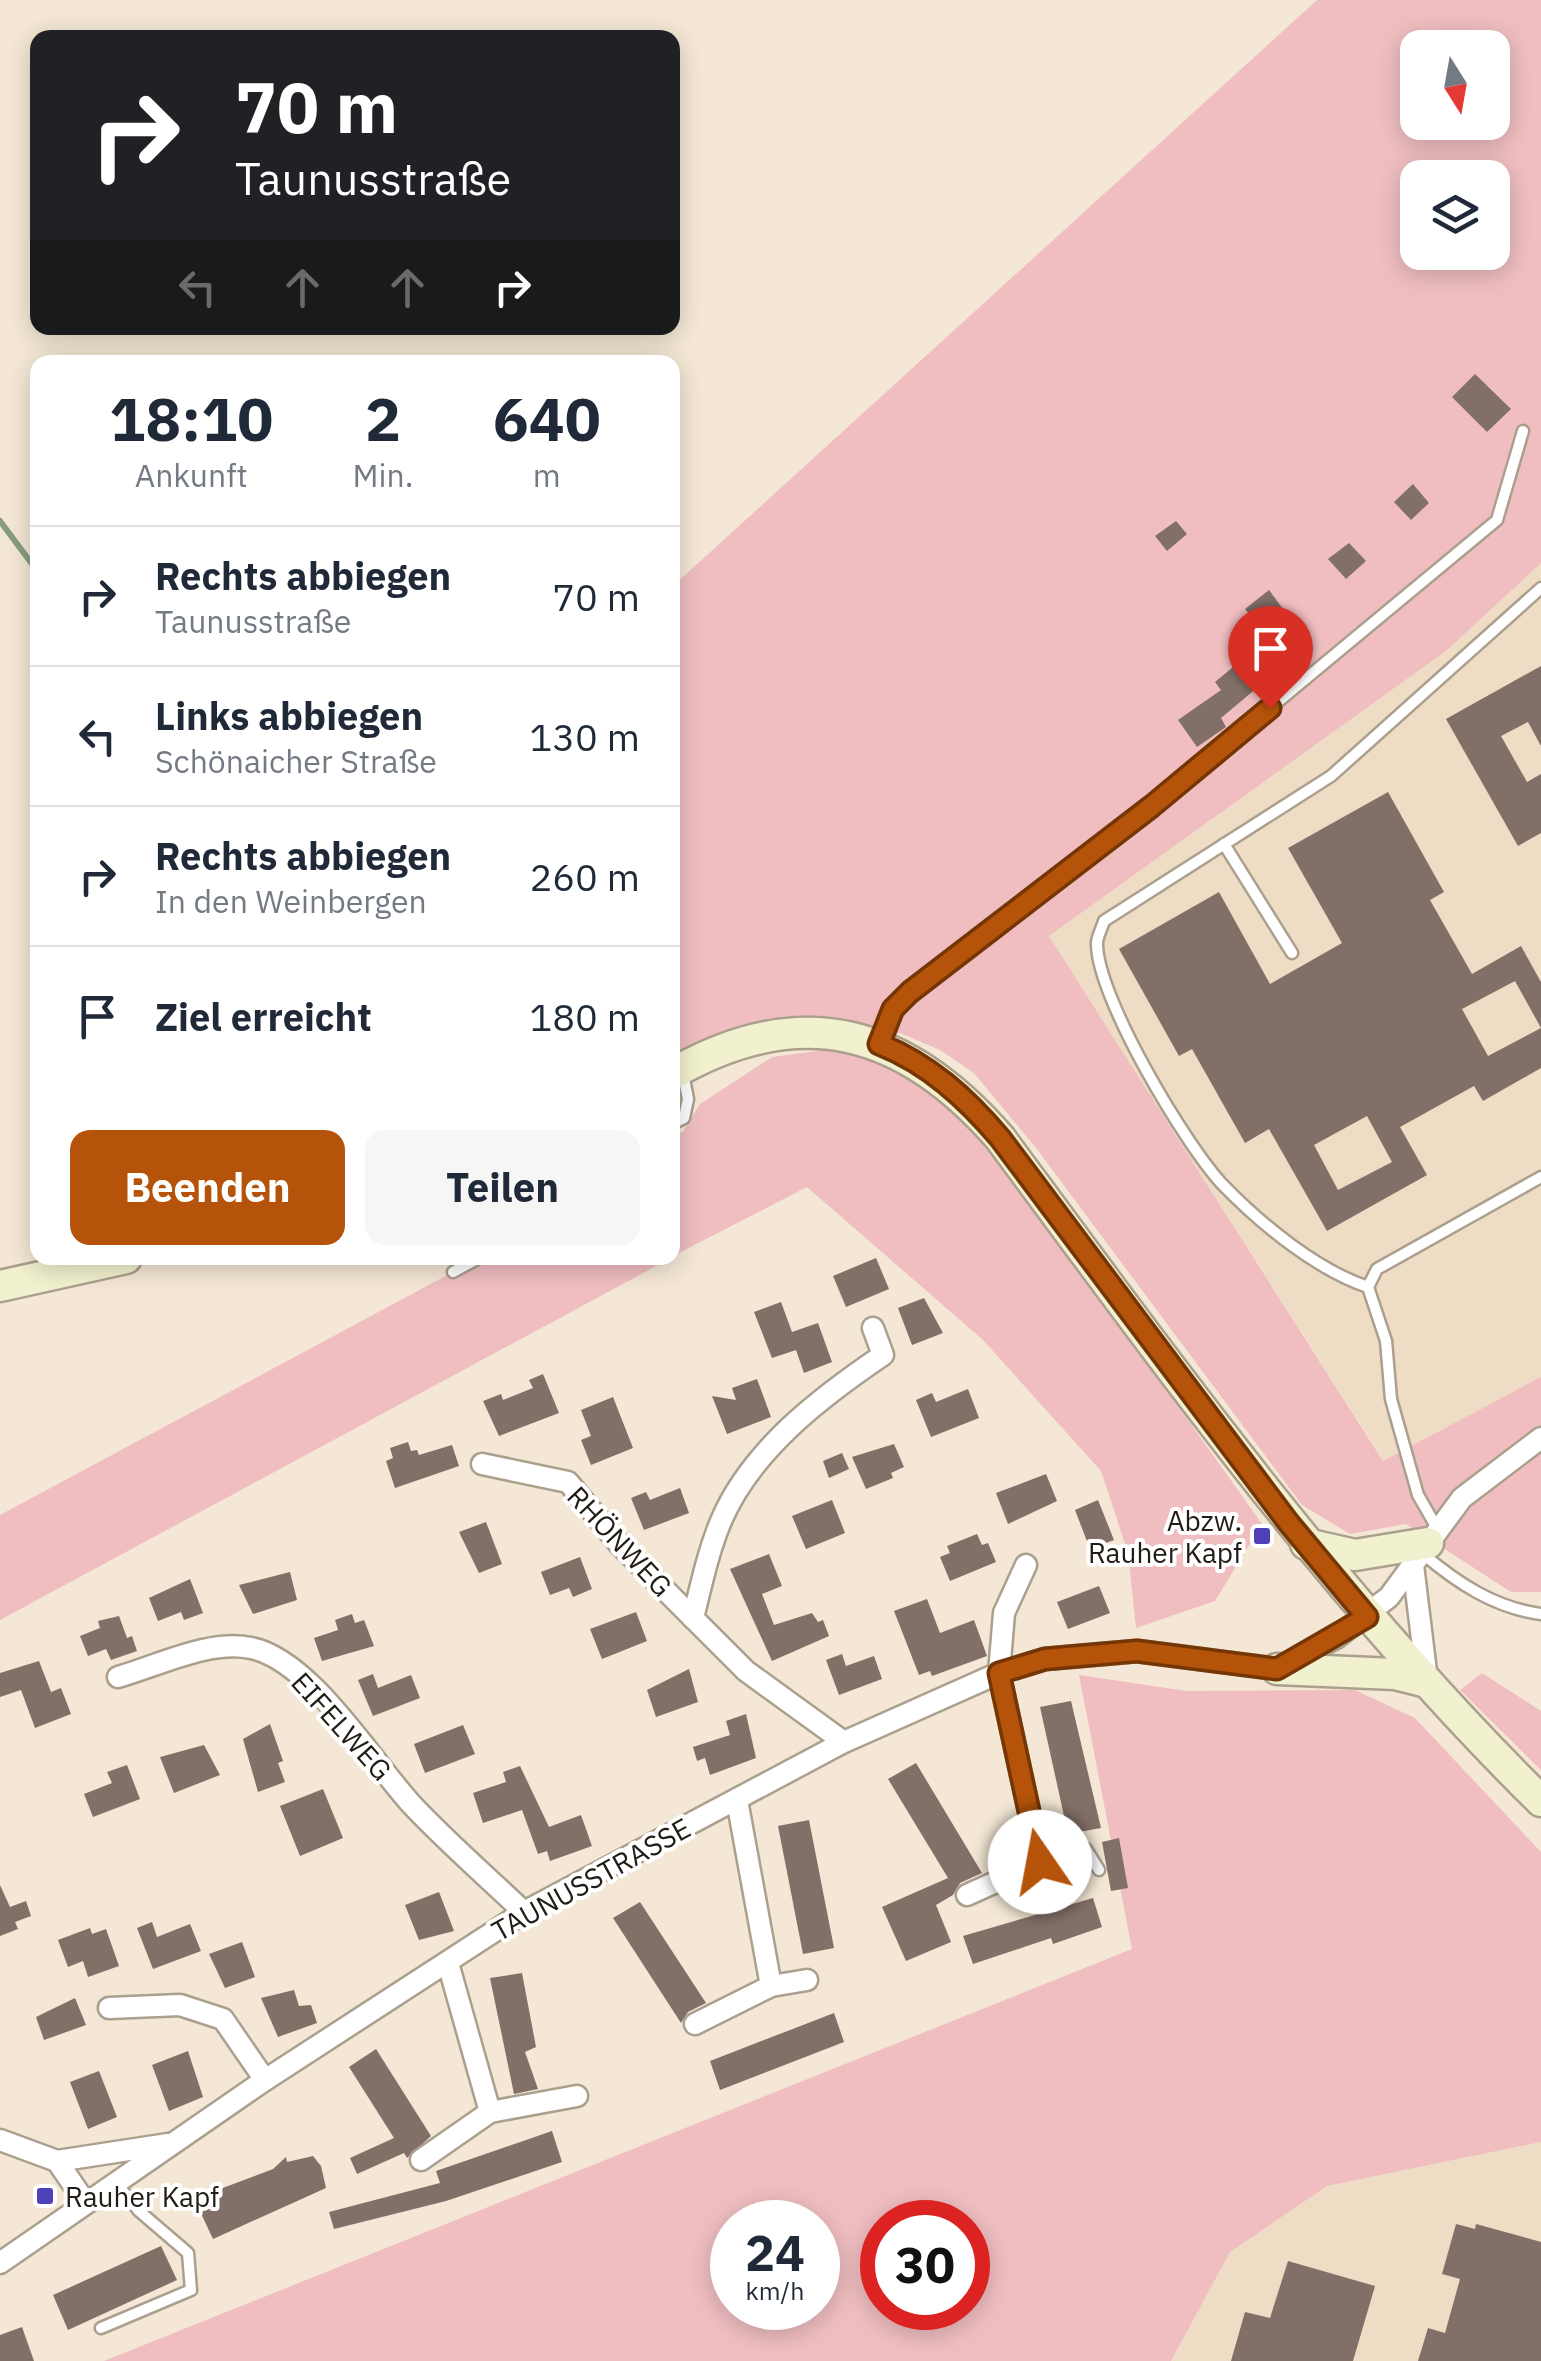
<!DOCTYPE html>
<html lang="de">
<meta charset="utf-8">
<style>
body{margin:0;font-family:"IBM Plex Sans",sans-serif;background:#f6f6f7;color:#1f2937;height:100vh;display:flex;flex-direction:column;font-size:38px;white-space:nowrap}
*{box-sizing:border-box;margin:0}
p{font-size:32px;color:#747a83}
.icon{flex:none;width:55px;height:55px;fill:none;stroke:currentColor;stroke-width:2;stroke-linecap:round;stroke-linejoin:round}
.map{position:relative;flex:1;overflow:hidden}
.side{position:absolute;left:30px;top:355px;width:650px;height:910px;display:flex;flex-direction:column;background:#fff;border-radius:20px;box-shadow:0 5px 25px #0003}
.side>*{flex:none}
.hud{position:absolute;left:30px;top:30px;width:650px;height:305px;border-radius:20px;box-shadow:0 5px 25px #0003;background:#202124;color:#fff;overflow:hidden}
.needle{width:65px;rotate:169deg}
.fabs{position:absolute;left:1400px;top:30px;display:grid;gap:20px}
.fabs a{display:grid;place-items:center;width:110px;height:110px;border-radius:20px;background:#fff;box-shadow:0 5px 25px #0003;font-size:50px}
.speed{position:absolute;left:710px;top:2200px;display:flex;gap:20px;font-size:50px;font-weight:700;text-align:center}
.speed>*{display:grid;place-content:center;width:130px;height:130px;border-radius:50%;background:#fff;box-shadow:0 5px 25px #0003;line-height:1}
.speed small{font-size:25px;font-weight:400}
.speed .limit{border:15px solid #d22;background:#fff;color:#111}
.pin{position:absolute;display:grid;place-items:center;width:85px;height:85px;color:#fff;margin:-102px -42px;border-radius:50% 50% 50% 0;rotate:-45deg;box-shadow:0 0 10px #0007}
.pin .icon{rotate:45deg}
.me{position:absolute;width:110px;margin:-55px;rotate:348deg;stroke-linejoin:round;filter:drop-shadow(0 0 8px #0008)}
.turn{display:flex;align-items:center;gap:35px;height:210px;padding:0 40px;font-size:45px}
.turn .icon{width:130px;height:130px;stroke-width:2.5}
.turn b{display:block;font-size:70px;line-height:85px}
.lanes{display:flex;align-items:center;height:95px;padding:0 40px;background:#0003;justify-content:center;gap:50px;direction:ltr}
.lanes .off{opacity:.35}
.eta{display:flex;justify-content:space-evenly;align-items:center;height:170px;text-align:center}
.eta b{font-size:60px;font-weight:700;line-height:70px}
.button{display:flex;gap:20px;margin-top:auto;padding:20px 40px}
.button a{flex:1;height:115px;border-radius:20px;background:#b45309;color:#fff;font-size:40px;font-weight:700;line-height:115px;text-align:center}
.button a+a{background:#f6f6f7;color:#1f2937}
ul{padding:0;list-style:none}
li{display:flex;align-items:center;gap:30px;height:140px;padding:0 40px;border-top:2px solid #e0e1e3}
li div{flex:1}
li b{display:block;font-size:38px}
li em{font-style:normal}
.map>svg:first-child{display:block}
.built{fill:#eedcc4}
.green{fill:#f0bec1;fill-rule:evenodd}
.lines{fill:none;stroke-linecap:round;stroke-linejoin:round}
.stream{stroke:#899d7e;stroke-width:6}
.building{fill:#826f67;fill-rule:evenodd}
.service-casing{stroke:#ab9f8e;stroke-width:15}
.minor-casing{stroke:#ab9f8e;stroke-width:25}
.secondary-casing{stroke:#ab9f8e;stroke-width:35}
.service{stroke:#fff;stroke-width:10}
.minor{stroke:#fff;stroke-width:20}
.secondary{stroke:#f2f1cf;stroke-width:30}
.route-casing{stroke:#753606;stroke-width:25}
.route{stroke:#b45309;stroke-width:18}
.poi-dot{fill:#4f42b9;stroke:#fff;stroke-width:4}
.labels{text-anchor:middle;dominant-baseline:central;stroke-width:8;stroke-linejoin:round;paint-order:stroke}
.poi-label{font-size:28px;fill:#211c16;stroke:#fff;text-anchor:end}
.street-label{font-size:28px;fill:#211c16;stroke:#fff}
</style>
<div class="map">
<svg width="1541" height="2361" viewBox="0 0 1541 2361">
<rect width="100%" height="100%" fill="#f4e7d5"/>
<g class="built">
<path d="M1541,563V1377L1384,1461L1049,936L1446,651Z"/>
<path d="M1541,2142V2361H1171L1230,2252L1327,2186Z"/>
</g>
<g class="green">
<path d="M1317,0H1541V563L1446,651L1049,936L1383,1461L1541,1377V1592H1511L1406,1524L1350,1534L1302,1505L1036,1148L974,1073L940,1050L900,1033L833,1035L673,1074V586ZM1418,48H1492V122H1418ZM1418,178H1492V252H1418Z"/>
<path d="M825,1050L879,1060L953,1100L1014,1175L1262,1524L1215,1601L1136,1628L1128,1553L1101,1471L983,1340L807,1187L673,1256V1133L683,1132L700,1104L772,1057Z"/>
<path d="M479,1258H671L0,1620V1515Z"/>
<path d="M1482,1673L1541,1711V1770L1460,1690Z"/>
<path d="M1079,1675L1187,1691L1355,1690L1415,1718L1541,1852V2142L1327,2186L1230,2252L1171,2361H104L1132,1949ZM732,2222H818V2308H732ZM882,2222H968V2308H882Z"/>
</g>
<g class="lines">
<path class="stream" d="M0,521L38,572"/>
</g>
<g class="building">
<path d="M1475,374L1511,409L1487,432L1452,397Z"/>
<path d="M1413,484L1429,503L1411,520L1394,502Z"/>
<path d="M1176,521L1187,534L1167,551L1155,536Z"/>
<path d="M1349,543L1366,561L1346,579L1328,559Z"/>
<path d="M1269,590L1291,620L1268,637L1245,609Z"/>
<path d="M1244,658L1264,682L1221,718L1226,727L1197,747L1178,720L1221,690L1215,682Z"/>
<path d="M1541,666V746L1528,722L1501,736L1527,782L1541,774V833L1518,846L1446,719Z"/>
<path d="M1388,792L1444,892L1430,900L1472,974L1521,946L1541,982V1068L1483,1101L1474,1086L1400,1127L1427,1175L1327,1231L1269,1129L1245,1143L1192,1049L1179,1056L1119,949L1219,892L1270,984L1342,943L1288,848ZM1515,981L1541,1028L1488,1056L1462,1009ZM1367,1116L1392,1162L1338,1190L1314,1145Z"/>
<path d="M876,1258L889,1289L846,1307L833,1276Z"/>
<path d="M924,1298L943,1333L912,1345L898,1308Z"/>
<path d="M781,1302L792,1332L818,1323L832,1362L804,1373L796,1350L772,1358L754,1312Z"/>
<path d="M543,1374L559,1413L499,1436L483,1401L501,1394L503,1400L533,1388L529,1380Z"/>
<path d="M757,1379L771,1417L727,1434L712,1396L736,1400L732,1388Z"/>
<path d="M968,1389L979,1418L931,1437L916,1400L932,1393L936,1402Z"/>
<path d="M613,1397L633,1448L591,1465L581,1440L591,1436L581,1410Z"/>
<path d="M408,1442L411,1451L417,1450L419,1455L452,1445L459,1466L395,1488L386,1461L393,1458L390,1448Z"/>
<path d="M894,1444L904,1467L891,1473L893,1478L866,1489L852,1457Z"/>
<path d="M842,1453L849,1469L829,1478L823,1461Z"/>
<path d="M1046,1474L1057,1501L1008,1524L996,1493Z"/>
<path d="M680,1488L689,1513L644,1530L631,1498L646,1492L650,1500Z"/>
<path d="M832,1500L845,1533L806,1549L792,1516Z"/>
<path d="M1098,1500L1114,1540L1090,1549L1075,1510Z"/>
<path d="M486,1522L502,1564L479,1573L459,1532Z"/>
<path d="M977,1534L982,1545L988,1543L996,1562L950,1581L940,1557L950,1553L947,1546Z"/>
<path d="M769,1554L782,1586L762,1594L774,1625L812,1613L818,1622L823,1620L829,1636L772,1661L730,1569Z"/>
<path d="M580,1557L592,1589L573,1597L569,1588L550,1595L541,1572Z"/>
<path d="M290,1572L297,1600L253,1614L239,1585Z"/>
<path d="M190,1579L203,1613L184,1620L181,1612L158,1621L149,1598Z"/>
<path d="M1099,1586L1110,1613L1068,1629L1057,1602Z"/>
<path d="M927,1599L940,1633L974,1620L987,1656L932,1676L930,1671L919,1675L894,1611Z"/>
<path d="M636,1612L647,1641L602,1659L590,1629Z"/>
<path d="M352,1614L355,1623L364,1620L374,1646L322,1661L314,1638L338,1630L335,1620Z"/>
<path d="M119,1616L127,1638L132,1636L137,1651L111,1660L106,1649L88,1656L80,1636L100,1628L98,1621Z"/>
<path d="M842,1654L846,1666L874,1656L882,1679L839,1695L826,1660Z"/>
<path d="M39,1661L51,1692L61,1688L71,1714L35,1728L21,1690L0,1697V1673Z"/>
<path d="M689,1669L698,1702L656,1717L647,1690Z"/>
<path d="M373,1674L378,1688L411,1675L420,1698L373,1716L358,1680Z"/>
<path d="M1071,1701L1101,1828L1068,1834L1040,1707Z"/>
<path d="M746,1714L756,1758L710,1775L705,1758L697,1761L693,1747L730,1735L726,1721Z"/>
<path d="M270,1724L283,1761L278,1763L285,1782L258,1792L243,1739Z"/>
<path d="M463,1725L475,1754L425,1773L414,1744Z"/>
<path d="M204,1745L220,1775L174,1793L160,1757Z"/>
<path d="M916,1763L982,1873L960,1883L953,1895L936,1905L951,1942L906,1961L882,1907L948,1878L888,1779Z"/>
<path d="M127,1765L140,1799L93,1817L84,1794L112,1783L107,1772Z"/>
<path d="M520,1766L549,1827L581,1815L592,1846L550,1861L547,1851L538,1854L522,1810L483,1823L473,1793L506,1782L503,1772Z"/>
<path d="M323,1789L343,1838L300,1856L280,1806Z"/>
<path d="M809,1820L834,1948L803,1954L778,1826Z"/>
<path d="M1119,1838L1128,1888L1111,1891L1102,1842Z"/>
<path d="M0,1885L10,1907L26,1901L31,1916L15,1922L18,1929L0,1936Z"/>
<path d="M439,1892L454,1931L419,1940L405,1905Z"/>
<path d="M1093,1898L1102,1927L1053,1944L1051,1938L973,1964L963,1936Z"/>
<path d="M640,1902L706,2003L688,2012L681,2023L613,1918Z"/>
<path d="M152,1922L157,1937L190,1924L201,1951L153,1969L137,1928Z"/>
<path d="M90,1928L92,1934L106,1929L119,1966L88,1977L83,1961L68,1967L58,1940Z"/>
<path d="M242,1942L255,1977L225,1988L209,1954Z"/>
<path d="M522,1973L536,2047L525,2052L538,2089L514,2094L490,1978Z"/>
<path d="M294,1990L299,2006L311,2005L317,2023L278,2037L261,1998Z"/>
<path d="M75,1998L86,2025L44,2040L36,2017Z"/>
<path d="M834,2013L844,2042L720,2090L710,2061Z"/>
<path d="M376,2049L431,2136L407,2158L404,2153L357,2174L350,2158L394,2138L349,2067Z"/>
<path d="M188,2051L203,2097L169,2111L152,2065Z"/>
<path d="M99,2071L117,2117L88,2129L70,2082Z"/>
<path d="M552,2131L562,2162L446,2201L334,2229L329,2212L440,2183L436,2171Z"/>
<path d="M313,2156L321,2166L326,2188L213,2239L198,2207L211,2202L210,2198L220,2189L273,2169L286,2157L287,2162Z"/>
<path d="M1456,2224L1475,2229L1476,2224L1541,2242V2361H1418L1428,2328L1445,2333L1460,2279L1442,2274Z"/>
<path d="M161,2246L177,2280L68,2330L53,2295Z"/>
<path d="M1288,2261L1375,2286L1353,2361H1231L1245,2312L1270,2318Z"/>
<path d="M22,2327L34,2361H0V2335Z"/>
</g>
<g class="lines">
<g class="service-casing">
<g id="service">
<path d="M1541,588L1331,776L1104,921C1102,928 1097,937 1097,943C1096,996 1187,1148 1224,1186C1262,1225 1317,1270 1368,1287L1377,1269L1541,1177"/>
<path d="M1224,844L1292,953"/>
<path d="M883,1031L893,1009L911,992L1152,806L1491,525L1497,520L1523,431"/>
<path d="M672,1124L684,1118L688,1099L683,1074"/>
<path d="M453,1272L479,1258"/>
<path d="M1368,1287L1386,1341L1391,1399L1418,1495L1437,1528"/>
<path d="M1422,1553C1457,1583 1495,1608 1541,1614"/>
<path d="M1041,1862L1086,1849L1099,1870"/>
<path d="M101,2328L191,2290L188,2253L139,2211L117,2184"/>
</g>
</g>
<g class="minor-casing">
<g id="minor">
<path d="M482,1464L568,1482L620,1545L746,1671L844,1742"/>
<path d="M1413,1565L1427,1680"/>
<path d="M693,1618C701,1586 708,1552 721,1521C751,1450 821,1397 883,1355L873,1328"/>
<path d="M118,1677C157,1666 210,1639 251,1648C311,1660 372,1762 413,1806C448,1843 487,1877 524,1912"/>
<path d="M967,1895L1040,1862L999,1673L1004,1613L1026,1565"/>
<path d="M771,1986L807,1980"/>
<path d="M109,2008L180,2005L223,2019L265,2080"/>
<path d="M695,2024L771,1986L737,1800"/>
<path d="M490,2112L577,2096"/>
<path d="M0,2140L57,2161L168,2144"/>
<path d="M421,2160L490,2112L448,1963"/>
<path d="M57,2161L85,2202"/>
<path d="M0,2263L265,2080L524,1912L844,1742L999,1673L1045,1659L1137,1651L1277,1669L1336,1638L1389,1597L1462,1498L1541,1438"/>
</g>
</g>
<g class="secondary-casing">
<g id="secondary">
<path d="M672,1074C802,999 906,1030 1000,1138C1170,1368 1337,1600 1541,1801"/>
<path d="M0,1286L126,1258"/>
<path d="M1306,1544L1355,1555L1428,1543"/>
<path d="M1277,1669L1395,1674L1427,1682"/>
</g>
</g>
<use href="#service" class="service"/>
<use href="#minor" class="minor"/>
<use href="#secondary" class="secondary"/>
</g>
<g class="lines">
<g class="route-casing">
<path id="route" d="M1040,1862L999,1673L1045,1659L1137,1651L1277,1669L1367,1617L1288,1522L1000,1138C966,1098 929,1064 879,1044L893,1009L910,992L1152,806L1270,708"/>
</g>
<use href="#route" class="route"/>
</g>
<g class="poi-dot">
<rect x="1252" y="1526" width="20" height="20" rx="5"/>
<rect x="35" y="2186" width="20" height="20" rx="5"/>
</g>
<g class="labels">
<g class="poi-label">
<text x="1242" y="1520">Abzw.<tspan x="1242" dy="32">Rauher Kapf</tspan></text>
<text x="65" y="2196" text-anchor="start">Rauher Kapf</text>
</g>
<g class="street-label">
<text transform="translate(620 1541) rotate(47)">RHÖNWEG</text>
<text transform="translate(342 1726) rotate(48)">EIFELWEG</text>
<text transform="translate(591 1879) rotate(-29)">TAUNUSSTRASSE</text>
</g>
</g>
</svg>
<div class="fabs">
<a><svg class="needle" viewBox="-14 -14 28 28"><path d="M0-13l5 13h-10z" fill="#e53935"/><path d="M0 13l5-13h-10z" fill="#747a83"/></svg></a>
<a><svg class="icon" aria-label="layers" viewBox="0 0 24 24"><path d="M12 4l9 5-9 5-9-5zM3 14l9 5 9-5"/></svg></a>
</div>
<div class="speed"><div>24<small>km/h</small></div><div class="limit">30</div></div>
<div class="pin" style="left:1270px;top:708px;background:#d93025"><svg class="icon" aria-label="arrive" viewBox="0 0 24 24"><path d="M6 21V4h12l-3 4 3 4H6"/></svg></div>
<svg class="me" style="left:1040px;top:1862px" viewBox="-20 -20 40 40"><circle r="19" fill="#fff"/><path d="M0-13L10 11 0 6-10 11z" fill="#b45309"/></svg>
<div class="hud">
<div class="turn"><svg class="icon" aria-label="right" viewBox="0 0 24 24"><path d="M7 20v-9h11M14 6l5 5-5 5"/></svg><div><b>70 m</b>Taunusstraße</div></div>
<div class="lanes"><svg class="icon off" aria-label="left" viewBox="0 0 24 24"><path d="M17 20v-9H6M10 6l-5 5 5 5"/></svg><svg class="icon off" aria-label="ahead" viewBox="0 0 24 24"><path d="M12 20V5M6 11l6-6 6 6"/></svg><svg class="icon off" aria-label="ahead" viewBox="0 0 24 24"><path d="M12 20V5M6 11l6-6 6 6"/></svg><svg class="icon" aria-label="right" viewBox="0 0 24 24"><path d="M7 20v-9h11M14 6l5 5-5 5"/></svg></div>
</div>
<section class="side">
<div class="eta">
<div><b>18:10</b><p>Ankunft</p></div>
<div><b>2</b><p>Min.</p></div>
<div><b>640</b><p>m</p></div>
</div>
<ul>
<li><svg class="icon" aria-label="right" viewBox="0 0 24 24"><path d="M7 20v-9h11M14 6l5 5-5 5"/></svg><div><b>Rechts abbiegen</b><p>Taunusstraße</p></div><em>70 m</em></li>
<li><svg class="icon" aria-label="left" viewBox="0 0 24 24"><path d="M17 20v-9H6M10 6l-5 5 5 5"/></svg><div><b>Links abbiegen</b><p>Schönaicher Straße</p></div><em>130 m</em></li>
<li><svg class="icon" aria-label="right" viewBox="0 0 24 24"><path d="M7 20v-9h11M14 6l5 5-5 5"/></svg><div><b>Rechts abbiegen</b><p>In den Weinbergen</p></div><em>260 m</em></li>
<li><svg class="icon" aria-label="arrive" viewBox="0 0 24 24"><path d="M6 21V4h12l-3 4 3 4H6"/></svg><div><b>Ziel erreicht</b></div><em>180 m</em></li>
</ul>
<div class="button"><a>Beenden</a><a>Teilen</a></div>
</section>
</div>
